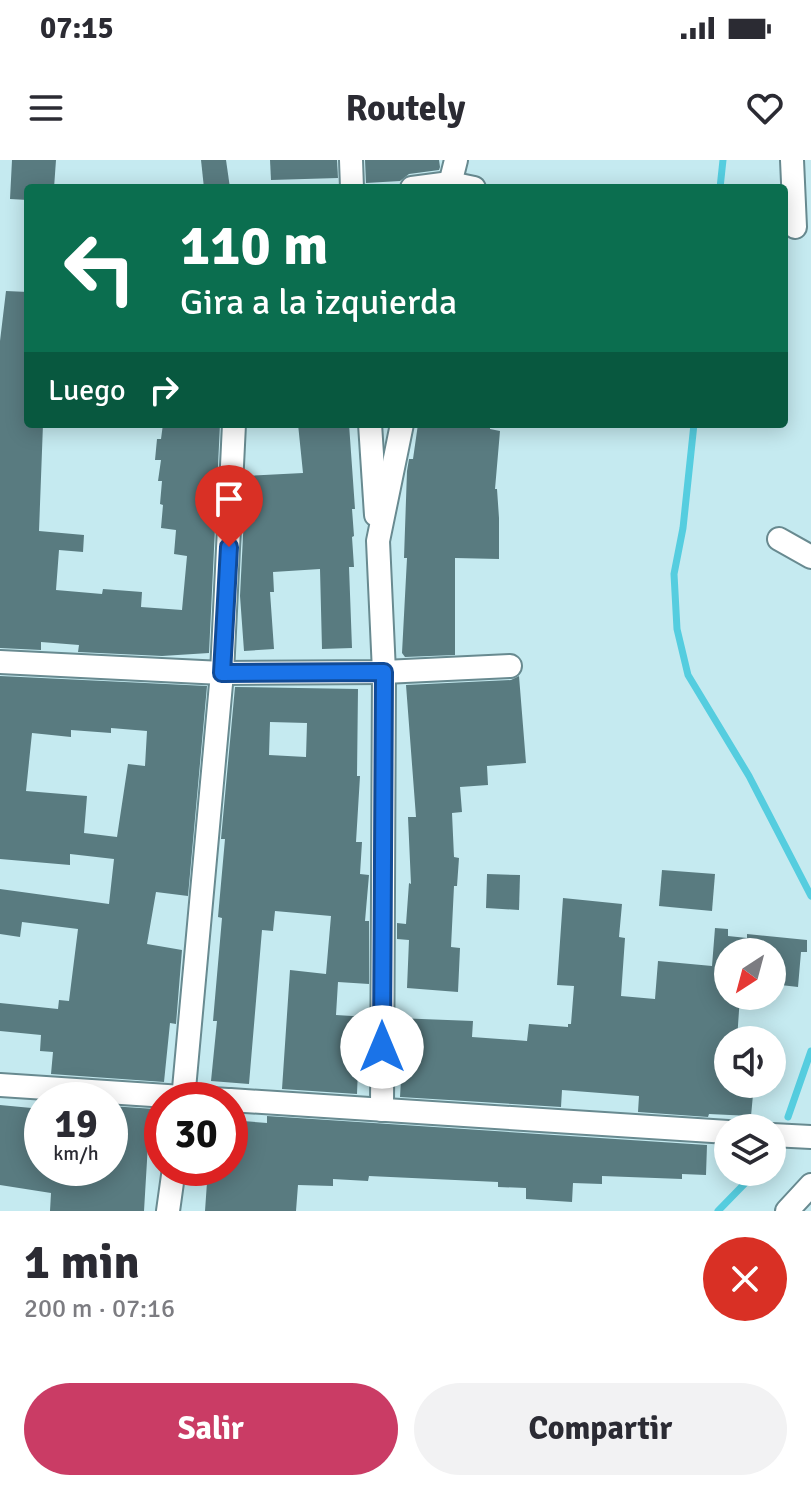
<!DOCTYPE html>
<html lang="es">
<meta charset="utf-8">
<style>
body{margin:0;font-family:Signika,sans-serif;background:#f2f2f3;color:#2b2b33;height:100vh;display:flex;flex-direction:column;font-size:30px;white-space:nowrap}
*{box-sizing:border-box;margin:0}
p{font-size:26px;color:#7c7c81}
.icon{flex:none;width:44px;height:44px;fill:none;stroke:currentColor;stroke-width:2;stroke-linecap:round;stroke-linejoin:round}
.map{position:relative;height:1051px;overflow:hidden}
.sheet{display:flex;flex-direction:column;background:#fff;flex:1}
.sheet>*{flex:none}
.hud{position:absolute;left:24px;top:24px;width:764px;height:244px;border-radius:8px;box-shadow:0 4px 20px #0003;background:#0b6e4f;color:#fff;overflow:hidden}
.needle{width:52px;rotate:216deg}
.controls{position:absolute;left:714px;top:778px;display:grid;gap:16px}
.controls a{display:grid;place-items:center;width:72px;height:72px;border-radius:50%;background:#fff;box-shadow:0 4px 20px #0003;font-size:40px}
.speed{position:absolute;left:24px;top:922px;display:flex;gap:16px;font-size:40px;font-weight:700;text-align:center}
.speed>*{display:grid;place-content:center;width:104px;height:104px;border-radius:50%;background:#fff;box-shadow:0 4px 20px #0003;line-height:1}
.speed small{font-size:20px;font-weight:400}
.speed .limit{border:12px solid #d22;background:#fff;color:#111}
.pin{position:absolute;display:grid;place-items:center;width:68px;height:68px;color:#fff;margin:-82px -34px;border-radius:50% 50% 50% 0;rotate:-45deg;box-shadow:0 0 8px #0007}
.pin .icon{rotate:45deg}
.me{position:absolute;width:88px;margin:-44px;rotate:0deg;stroke-linejoin:round;filter:drop-shadow(0 0 6px #0008)}
.turn{display:flex;align-items:center;gap:28px;height:168px;padding:0 24px;font-size:36px}
.turn .icon{width:104px;height:104px;stroke-width:2.5}
.turn b{display:block;font-size:56px;line-height:68px}
.then{display:flex;align-items:center;height:76px;padding:0 24px;background:#0003;gap:16px;font-size:30px}
.round{display:grid;place-items:center;flex:none;width:84px;height:84px;border-radius:42px;background:#f2f2f3}
.head{display:flex;align-items:center;justify-content:space-between;height:136px;padding:0 24px}
h1{font-size:48px;font-weight:700;line-height:60px}
.cta{display:flex;gap:16px;margin-top:auto;padding:16px 24px}
.cta a{flex:1;height:92px;border-radius:48px;background:#ca3c65;color:#fff;font-size:32px;font-weight:700;line-height:92px;text-align:center}
.cta a+a{background:#f2f2f3;color:#2b2b33}
.status{display:flex;justify-content:space-between;align-items:center;height:56px;padding:0 40px;background:#fff;direction:ltr}
.status svg{height:22px;fill:currentColor}
header{display:flex;justify-content:space-between;align-items:center;height:104px;padding:0 24px;background:#fff;font-size:36px;font-weight:700}
.map>svg:first-child{display:block}
.lines{fill:none;stroke-linecap:round;stroke-linejoin:round}
.stream{stroke:#55cddf;stroke-width:7}
.building{fill:#597b80;fill-rule:evenodd}
.street-casing{stroke:#688a90;stroke-width:26}
.street{stroke:#fff;stroke-width:22}
.route-casing{stroke:#114b97;stroke-width:20}
.route{stroke:#1a73e8;stroke-width:14}
</style>
<div class="status"><b>07:15</b><svg viewBox="0 0 49 12"><path d="M0 12V9h3v3zM5 12V6h3v6zM10 12V3h3v9zM15 12V0h3v12zM26 1h20v11H26zM47 4h2v5h-2z"/></svg></div>
<header><svg class="icon" aria-label="menu" viewBox="0 0 24 24"><path d="M4 6h16M4 12h16M4 18h16"/></svg>Routely<svg class="icon" aria-label="heart" viewBox="0 0 24 24"><path d="M12 20l-8-8c-3-5 5-10 8-4 3-6 11-1 8 4z"/></svg></header>
<div class="map">
<svg width="811" height="1051" viewBox="0 0 811 1051">
<rect width="100%" height="100%" fill="#c5eaf0"/>
<g class="lines">
<g class="stream">
<path d="M720,28L723,0"/>
<path d="M694,264L683,368L674,414L677,469L688,515L749,616L811,736"/>
<path d="M788,957L811,891"/>
<path d="M718,1051L756,1012"/>
</g>
</g>
<g class="building">
<path d="M12,0H56L54,28H28V40L10,39Z"/>
<path d="M201,0H226L230,28H204Z"/>
<path d="M270,0H337L338,18L271,20Z"/>
<path d="M365,0H439L440,7L439,10L409,14L400,21L366,23Z"/>
<path d="M6,131L28,132V264H43L39,371L84,375L83,392L59,390L56,430L102,434L103,429L142,432L141,447L182,450L187,396L174,394L176,370L161,368L163,345L160,344L162,321H158L161,300H155L157,279H161L163,264H220L209,493L162,496L78,492L79,485L41,482V490L0,488V181Z"/>
<path d="M298,264H349L355,349H352L354,376L352,377L354,407H349L352,488L322,489L320,409L273,412L274,432H270L274,489L244,491L240,436L246,316L303,313Z"/>
<path d="M418,264H490V269L500,271L495,329H497L499,358V399L455,398V495L405,497L402,493L407,398H404L407,311L409,299H413Z"/>
<path d="M0,516L207,526L188,736L156,732L147,784L182,790L176,864L170,863L164,922L51,914L53,892L40,891L41,875L0,871V843L58,849L59,840L69,841L78,769L22,762L20,777L0,774V729L109,744L114,699L70,694V705L0,699ZM111,568L147,571L145,606L128,604L117,677L84,673L87,636L26,631L32,573L71,577V570L111,573Z"/>
<path d="M519,516L526,603L487,606L488,625L460,627L462,652L452,653L454,697L459,698L457,726H454L451,787L460,788L458,832L407,828L409,780L397,779V763L406,764L409,723L411,724L408,657H416L406,525L511,520Z"/>
<path d="M235,527L358,529L357,616H360L356,682H362L360,714L369,715L365,761H369V824L338,822L336,855L368,857V884L359,883L357,934L282,929L290,810L326,814L331,756L275,751L273,771L262,770L249,924L211,921L217,861H213L222,758L218,757L225,679H221ZM270,562L307,563L306,597L269,595Z"/>
<path d="M662,710L715,714L712,751L659,746Z"/>
<path d="M487,714L520,715L519,750L486,748Z"/>
<path d="M563,738L622,744L619,777L625,778L621,836L655,839L658,801L712,806L715,768L728,769V776L747,778V774L807,780V792H801L798,827L772,824V792H728V836H740L737,880H728V924H754L751,956L709,954L708,957L638,952L639,936L562,930L561,947L400,937L403,885H396V858L473,861L472,877L527,881L529,864L568,867V864H571L574,826L557,825Z"/>
<path d="M0,945L42,949V1008H110V946L155,949L152,984H148L144,1051H50L51,1033L0,1025Z"/>
<path d="M267,956L707,985L706,1015L682,1014V1019L602,1016V1024L573,1023L572,1042L526,1039V1028L498,1027V1022L369,1016L368,1021L333,1019V1026L298,1025L296,1051H205L208,1008H230V960L267,963Z"/>
</g>
<g class="lines">
<g class="street-casing">
<g id="street">
<path d="M351,0L352,28"/>
<path d="M792,0L795,67"/>
<path d="M412,28L450,23L474,28"/>
<path d="M449,28L456,0"/>
<path d="M370,264L376,355"/>
<path d="M779,379L811,397"/>
<path d="M0,502L222,513L384,512L510,506"/>
<path d="M0,925L228,940"/>
<path d="M183,940L222,513L234,264"/>
<path d="M230,940L728,972"/>
<path d="M382,950L384,512L378,381L402,264"/>
<path d="M772,975L811,977"/>
<path d="M168,1051L174,1008"/>
<path d="M787,1051L811,1025"/>
</g>
</g>
<use href="#street" class="street"/>
</g>
<g class="lines">
<g class="route-casing">
<path id="route" d="M229,387L222,513L384,512L382,887"/>
</g>
<use href="#route" class="route"/>
</g>
</svg>
<div class="controls">
<a><svg class="needle" viewBox="-14 -14 28 28"><path d="M0-13l5 13h-10z" fill="#e53935"/><path d="M0 13l5-13h-10z" fill="#7c7c81"/></svg></a>
<a><svg class="icon" aria-label="sound" viewBox="0 0 24 24"><path d="M4 9h4l5-4v14l-5-4H4zM17 9q2 3 0 6"/></svg></a>
<a><svg class="icon" aria-label="layers" viewBox="0 0 24 24"><path d="M12 4l9 5-9 5-9-5zM3 14l9 5 9-5"/></svg></a>
</div>
<div class="speed"><div>19<small>km/h</small></div><div class="limit">30</div></div>
<div class="pin" style="left:229px;top:387px;background:#d93025"><svg class="icon" aria-label="arrive" viewBox="0 0 24 24"><path d="M6 21V4h12l-3 4 3 4H6"/></svg></div>
<svg class="me" style="left:382px;top:887px" viewBox="-20 -20 40 40"><circle r="19" fill="#fff"/><path d="M0-13L10 11 0 6-10 11z" fill="#1a73e8"/></svg>
<div class="hud">
<div class="turn"><svg class="icon" aria-label="left" viewBox="0 0 24 24"><path d="M17 20v-9H6M10 6l-5 5 5 5"/></svg><div><b>110 m</b>Gira a la izquierda</div></div>
<div class="then">Luego<svg class="icon" aria-label="right" viewBox="0 0 24 24"><path d="M7 20v-9h11M14 6l5 5-5 5"/></svg></div>
</div>
</div>
<section class="sheet">
<div class="head"><div><h1>1 min</h1><p>200 m · 07:16</p></div><a class="round" style="background:#d93025;color:#fff"><svg class="icon" aria-label="close" viewBox="0 0 24 24"><path d="M6 6l12 12M18 6L6 18"/></svg></a></div>
<div class="cta"><a>Salir</a><a>Compartir</a></div>
</section>
